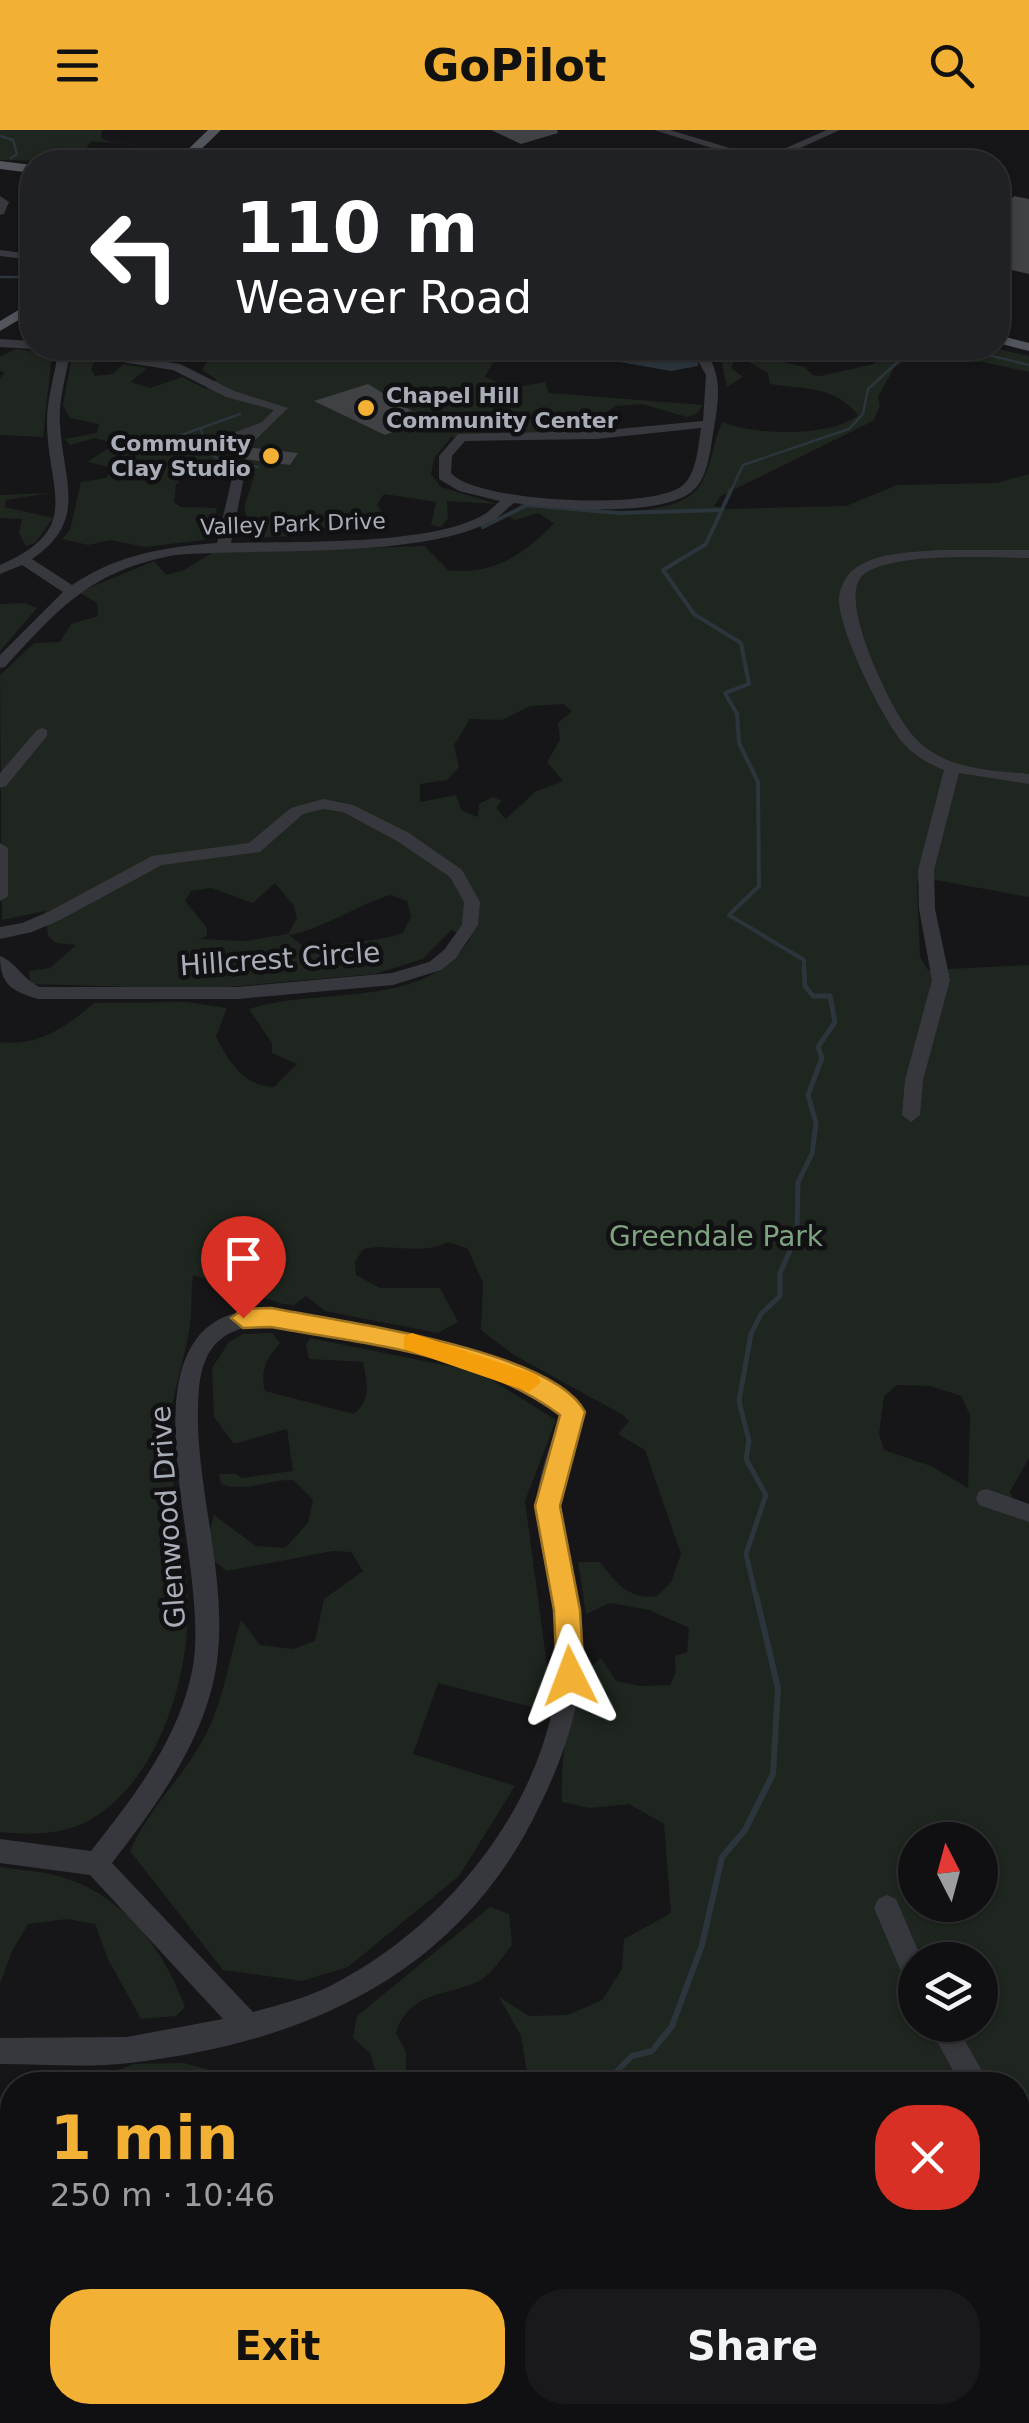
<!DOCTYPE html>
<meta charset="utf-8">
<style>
body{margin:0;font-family:"DejaVu Sans",sans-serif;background:#19191b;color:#f1f3f6;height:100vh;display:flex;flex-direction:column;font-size:38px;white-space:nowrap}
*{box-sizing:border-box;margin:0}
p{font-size:32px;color:#9c9d9f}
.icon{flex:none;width:55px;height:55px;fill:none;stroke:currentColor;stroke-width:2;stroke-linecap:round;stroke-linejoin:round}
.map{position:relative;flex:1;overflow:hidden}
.sheet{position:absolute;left:0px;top:1942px;width:1030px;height:352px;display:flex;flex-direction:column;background:#101012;border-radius:40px 40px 0 0;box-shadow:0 2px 8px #0004,0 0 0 2px #303032}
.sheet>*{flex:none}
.top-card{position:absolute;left:20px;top:20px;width:990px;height:210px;border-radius:40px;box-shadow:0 2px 8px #0004,0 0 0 2px #303032;background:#202124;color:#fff;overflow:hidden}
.needle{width:65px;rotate:354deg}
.controls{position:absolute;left:898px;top:1692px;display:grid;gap:20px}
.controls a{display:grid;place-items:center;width:100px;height:100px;border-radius:50%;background:#101012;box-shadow:0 2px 8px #0004,0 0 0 2px #303032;font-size:50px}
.pin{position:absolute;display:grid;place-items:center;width:85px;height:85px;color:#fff;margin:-102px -42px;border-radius:50% 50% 50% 0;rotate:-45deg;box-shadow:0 0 10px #0007}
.pin .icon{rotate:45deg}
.me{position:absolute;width:110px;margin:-55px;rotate:357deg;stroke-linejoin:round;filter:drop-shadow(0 0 8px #0008)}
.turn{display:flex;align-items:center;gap:35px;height:210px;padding:0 50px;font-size:45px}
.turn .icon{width:130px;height:130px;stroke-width:2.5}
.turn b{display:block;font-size:70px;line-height:85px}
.round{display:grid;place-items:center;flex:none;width:105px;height:105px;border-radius:40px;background:#19191b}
.head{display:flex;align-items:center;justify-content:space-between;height:170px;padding:0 50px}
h1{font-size:60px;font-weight:700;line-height:75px;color:#f2b134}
.primary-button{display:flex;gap:20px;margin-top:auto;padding:20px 50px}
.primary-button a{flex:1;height:115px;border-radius:40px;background:#f2b134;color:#111;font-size:40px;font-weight:700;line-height:115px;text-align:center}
.primary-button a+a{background:#19191b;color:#f1f3f6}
header{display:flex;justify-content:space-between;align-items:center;height:130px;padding:0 50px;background:#f2b134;color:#111;font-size:45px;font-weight:700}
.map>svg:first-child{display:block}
.green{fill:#1e261f;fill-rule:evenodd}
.water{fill:#2c353c}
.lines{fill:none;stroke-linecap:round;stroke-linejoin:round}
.stream-far3{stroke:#2c353c;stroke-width:2.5}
.stream-far2{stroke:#2c353c;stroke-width:4}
.stream-far1{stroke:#2c353c;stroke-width:5}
.stream{stroke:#2c353c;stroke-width:6}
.building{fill:#404145}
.minor{fill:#37383d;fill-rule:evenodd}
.major{fill:#53555c;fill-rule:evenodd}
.route{fill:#f2b134;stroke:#9d7322;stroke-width:2.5}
.slow{fill:#f59e0b}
.poi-dot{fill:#f2b134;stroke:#111113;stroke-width:4}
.labels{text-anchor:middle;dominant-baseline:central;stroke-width:9;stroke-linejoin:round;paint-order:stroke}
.far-poi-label{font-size:22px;font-weight:bold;fill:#a8adb8;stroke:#111113;text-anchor:start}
.far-street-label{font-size:22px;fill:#a8adb8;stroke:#111113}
.street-label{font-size:28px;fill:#a8adb8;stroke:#111113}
.park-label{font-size:28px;fill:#7fa381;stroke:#111113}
</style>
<header><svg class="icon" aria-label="menu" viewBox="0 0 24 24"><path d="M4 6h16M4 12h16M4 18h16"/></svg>GoPilot<svg class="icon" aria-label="search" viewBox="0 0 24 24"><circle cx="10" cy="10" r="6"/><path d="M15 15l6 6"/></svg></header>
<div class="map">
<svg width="1029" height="2293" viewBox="0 0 1029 2293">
<rect width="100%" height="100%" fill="#161618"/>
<g class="green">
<path d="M0,0H102L101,8L109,12L170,18L91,11L84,22L99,27L94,32L0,30Z"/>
<path d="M214,218H501L485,247L511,258L545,252L549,263L703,275L696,284L687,287L642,274L616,276L576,302L451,307L434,329L431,344L441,357L497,374L447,371L448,388L441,397L431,395L436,372L384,364L377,375L385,386V398L261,408L239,405L250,398L244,377L255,344H185L176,355L174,372L181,377L217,378L212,404L204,410L145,417L111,410L88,415L62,409L70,400L81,352L106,348L110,342L106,336L87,332L115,314L95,308L70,315L65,309L97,303L99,294L70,288L63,275L71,231L77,227L95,230L91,240L95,246L113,244L123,234L147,238L131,252L150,258L182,247L206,259L216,249L202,240Z"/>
<path d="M722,218L805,237L812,245L820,246L874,234L883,218H922L894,238L878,267L880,276L873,291L721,366L714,376L726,379L846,376L897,355L997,353L1029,344V767L919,747L917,754L920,827L928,840L1029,835V1328L1010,1362L1021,1389L1029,1391V1999L1018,1987V1955H529L521,1906L499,1867L529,1886L568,1885L602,1870L622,1839L624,1809L671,1783L664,1694L629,1674L590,1678L562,1672C560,1631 568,1555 601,1528L616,1551L640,1556L670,1555L676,1542L675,1526L687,1522L689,1498L649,1480L610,1473L586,1484L578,1432H600C617,1453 628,1470 657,1466L671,1452L681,1424L645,1320L618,1304L629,1291L623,1285L514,1225L481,1200L483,1153L468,1119L448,1112C421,1126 392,1113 363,1119L355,1132L356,1145L380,1158H440L458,1192L438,1203L325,1181L306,1166L294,1175L283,1174L193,1145C191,1158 192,1171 191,1183C188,1230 167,1265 170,1318C172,1369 187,1420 188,1470C190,1547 158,1658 82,1694C57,1705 27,1705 0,1702V912C38,917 66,897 94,873L186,872L227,878L216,907C229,932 244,956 274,957L297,934L272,923V913L249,879C319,856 426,881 470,809L451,800L423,829L375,844L204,859L30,854L29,841L50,838L76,815L56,813L48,806L45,781L2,790L0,545L34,513L60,512L71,494L98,486L97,473L79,462L154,431L166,445L184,440L212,423L424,416L448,440C492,446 525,424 554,393L538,383L515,390L509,387L522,373C564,378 678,397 702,352C711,334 714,311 722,292C753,305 831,308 858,285C833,255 806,260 770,254L768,243L749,232H734L731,238L743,247L727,257L719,220ZM563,574L572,581L558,593L560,610L547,632L563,651L535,662L506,689L496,678L502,671L493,667L479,674L478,687L462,681L456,665L420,672V654L447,650L459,637L454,615L470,589L502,590L530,576ZM275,753L294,776L297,788L288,804L245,811L199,809L207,806V798L185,771L191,761L211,758L253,773ZM390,765L407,771L411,787L403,803C374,813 346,811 317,818L314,825L289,805C323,799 355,776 390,765ZM897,1255L931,1256L961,1266L970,1285L968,1358L931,1336L884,1320L879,1304L884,1266ZM915,1710H980V1775H915ZM915,1830H980V1895H915Z"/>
<path d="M952,218H994L1029,226V242L983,232L949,231L946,224Z"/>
<path d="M16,219L52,224L43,307L0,305V248L5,243L0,241V227Z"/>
<path d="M49,363L6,370L5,377L53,388L35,413L26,416L19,403L22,389L0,388V365Z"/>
<path d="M25,473L37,478L0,521V474Z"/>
<path d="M272,1203L280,1213C266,1229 260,1240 265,1261L354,1284C372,1269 367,1253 363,1232L309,1229L306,1215L310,1208L479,1242L556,1290L525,1371L548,1543L539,1579L438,1553L413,1624L515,1656L459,1746L348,1837L302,1851L223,1840L130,1721C150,1675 189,1642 210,1596C225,1562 230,1525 241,1490L260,1515L293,1519L315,1511L324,1469L363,1441L351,1422L333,1421L227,1441L214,1431L210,1400L214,1385L256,1416L285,1418L308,1393L313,1370L293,1350C268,1349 246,1363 221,1354L219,1344H236L242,1348L293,1341L287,1299L234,1314L214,1287L212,1238L229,1212L243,1204Z"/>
<path d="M0,1737C20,1740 43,1741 62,1747C124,1766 163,1818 185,1877L176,1886L141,1889L108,1829L95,1794L67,1789L28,1794L12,1821L0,1854Z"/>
<path d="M490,1777L509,1784L512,1815C503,1826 492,1844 479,1851C446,1867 410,1860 396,1903L406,1922V1955H380L370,1923L353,1908L357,1886Z"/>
<path d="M184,1933L213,1941L221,1955H91L95,1948L134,1934Z"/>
<path d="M12,2061V2282L459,2283L443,2293H0V2063Z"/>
<path d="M1029,2142V2293H864L858,2283L1018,2282V2155Z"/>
</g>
<path class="water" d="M584,218H686L698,228V236L671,241L586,226Z"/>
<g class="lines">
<g class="stream-far3">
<path d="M0,6L13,10L17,24L11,28"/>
<path d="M0,147H32"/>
<path d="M959,218L1029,235"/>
<path d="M240,284L201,298L205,318L218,329L258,337"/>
<path d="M181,305L201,298"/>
<path d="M730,363L743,335L849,299L863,284L868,259L913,218"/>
</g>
<g class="stream-far2">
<path d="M731,360L706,414L663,440L694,484L741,513L749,554L725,563L737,584L739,613L758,652L759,756L729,785L804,830V839"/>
<path d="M483,397L527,375L619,383L722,380"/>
</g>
<path class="stream-far1" d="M756,1467L746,1424L766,1365L746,1329L749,1311L739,1271L751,1204L761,1184L780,1166V1143L797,1105L798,1052L812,1024L816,993L808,965L822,928L818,917L835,892L830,866H813L805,856L804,837"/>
<g class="stream">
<path d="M603,1955L632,1926L652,1921L672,1896L702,1815L722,1727L745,1700L773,1644L778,1558L756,1465"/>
<path d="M0,2292L13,2282"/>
</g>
</g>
<g class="building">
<path d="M491,0H557L558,3L521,14Z"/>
<path d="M1014,66L1029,69V144L998,137V73L1006,75Z"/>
<path d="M368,254L404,276L426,290L385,305L314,271Z"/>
<path d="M253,318L298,323L290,335L245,329Z"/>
</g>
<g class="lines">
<g class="minor">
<path d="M654,0H670L763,28L827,0H840L769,32H757Z"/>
<path d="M0,66L9,72L4,84L0,85Z"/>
<path d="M0,120L32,124V130L0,126Z"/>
<path d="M0,209L32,211V218H36L32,219L0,217Z"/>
<path d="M50,218H75L180,234L234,261L288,278L241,324L226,320L221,310L223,307L262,292L274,280L226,267L173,240L70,224C66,246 58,272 60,294C63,351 89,391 32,429L72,455C117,425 163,417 217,413L234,339L245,342L231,413C294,411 430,416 483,385C489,382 495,375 500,371L459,361L439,349V326L458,304L596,301L703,291L706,245L691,218H703C723,244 719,267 714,298C710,319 709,350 690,363C657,387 555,379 514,373C506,379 499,388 490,392C417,429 261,418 175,425C91,441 61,476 5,537L0,538V525L63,462L22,435L0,444V435C85,398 47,362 47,291C47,269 55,244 58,222ZM701,298C698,316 697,344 682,356C650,381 475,372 451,343L452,326L465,311L596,309ZM247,306L239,315L234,312Z"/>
<path d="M941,420H1029V428C992,428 889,421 862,446C838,470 888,571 905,595C912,606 921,615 932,622C960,640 997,641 1029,644V654L959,643L934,740L935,779L950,850L923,950L920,985L911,992L902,985L905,950L932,850L919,779L918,740L944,640C930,634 916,627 905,615C884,593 838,499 839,469C839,460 845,447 852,441C873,422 914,422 941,420Z"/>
<path d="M42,598L47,600V606L6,656L0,658V643L37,600Z"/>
<path d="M323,669L353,675L409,703L462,740L480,772L478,795L456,828L441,840L393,855L238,869H38C12,861 0,855 0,826C16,832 22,849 40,857H238L392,843L429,832L444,820L462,795L464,772L450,747L397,711L343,682L323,679L303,684L260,722L162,735L60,790L32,802L0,809V797L22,793L48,782L152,726L249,713L291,678Z"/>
<path d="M0,713L8,718V766L0,771Z"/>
<path d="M269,1179C297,1181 324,1187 352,1192C434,1208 512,1225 580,1275L584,1281C574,1312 559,1343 559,1376C559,1434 589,1489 581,1548C575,1593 559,1637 539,1677C460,1844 305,1913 129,1933C86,1938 43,1934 0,1934V1908L127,1907L223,1889L90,1745L0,1733V1709L91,1721C135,1665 180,1608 193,1536C208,1446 145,1282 195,1211C212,1186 240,1179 269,1179ZM269,1195C297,1197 324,1204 353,1209C428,1223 498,1238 561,1284C551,1315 536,1347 537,1380C539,1431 562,1479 559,1531C552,1667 450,1795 332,1855C307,1868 279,1875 253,1882L112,1733C158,1673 206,1609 217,1532C227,1454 201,1375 198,1297C198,1275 197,1249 206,1229C217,1203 243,1195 269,1195Z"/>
<path d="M987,1359L1029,1374V1392L979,1375L976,1368L979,1361Z"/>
<path d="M887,1765L896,1769L922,1830H915V1857L906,1853L874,1778L878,1769Z"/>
<path d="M928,1895H956L990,1955H961Z"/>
<path d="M1018,1990L1029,1996V2030L1018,2024Z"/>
</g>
<g class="major">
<path d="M208,0H221L188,32H175Z"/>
<path d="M0,31L32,35V43L0,39Z"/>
<path d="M32,172V182L0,201V191Z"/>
<path d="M998,205L1029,213V221L998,213Z"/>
</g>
</g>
<path class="route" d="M271,1178C337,1191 553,1219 585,1282L560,1376L580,1480L584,1546L580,1554L570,1558L561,1554L557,1546L554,1480L535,1376L560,1285C476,1223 370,1215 271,1197L243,1198L231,1188L243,1179Z"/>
<path class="slow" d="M412,1203L537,1245L541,1252L529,1262L404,1219V1206Z"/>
<g class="poi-dot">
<circle cx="366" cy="278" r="10"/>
<circle cx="271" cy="326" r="10"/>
</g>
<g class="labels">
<g class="far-poi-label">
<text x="386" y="265">Chapel Hill<tspan x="386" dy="25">Community Center</tspan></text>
<text x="251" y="313" text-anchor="end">Community<tspan x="251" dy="25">Clay Studio</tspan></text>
</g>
<g class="far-street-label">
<text transform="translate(293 394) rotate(-2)">Valley Park Drive</text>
</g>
<g class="street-label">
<text transform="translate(280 829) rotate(-4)">Hillcrest Circle</text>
<text transform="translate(168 1387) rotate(-94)">Glenwood Drive</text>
</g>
<g class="park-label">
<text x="716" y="1106">Greendale Park</text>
</g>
</g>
</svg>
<div class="controls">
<a><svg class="needle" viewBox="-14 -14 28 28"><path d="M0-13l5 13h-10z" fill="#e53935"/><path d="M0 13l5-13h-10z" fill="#9c9d9f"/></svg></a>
<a><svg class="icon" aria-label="layers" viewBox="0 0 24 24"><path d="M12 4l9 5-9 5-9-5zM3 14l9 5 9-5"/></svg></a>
</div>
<div class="pin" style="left:243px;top:1188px;background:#d93025"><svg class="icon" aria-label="arrive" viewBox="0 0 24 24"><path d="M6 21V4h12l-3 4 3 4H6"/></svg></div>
<svg class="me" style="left:570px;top:1546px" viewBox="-20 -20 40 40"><path d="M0-17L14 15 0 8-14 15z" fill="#f2b134" stroke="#fff" stroke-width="4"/></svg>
<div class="top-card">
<div class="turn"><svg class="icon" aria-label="left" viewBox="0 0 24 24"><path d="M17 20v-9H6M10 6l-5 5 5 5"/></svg><div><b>110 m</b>Weaver Road</div></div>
</div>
<section class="sheet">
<div class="head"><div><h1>1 min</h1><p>250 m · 10:46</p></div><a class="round" style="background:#d93025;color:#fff"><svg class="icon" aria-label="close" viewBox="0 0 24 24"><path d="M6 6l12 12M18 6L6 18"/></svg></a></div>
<div class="primary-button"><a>Exit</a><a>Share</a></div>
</section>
</div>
